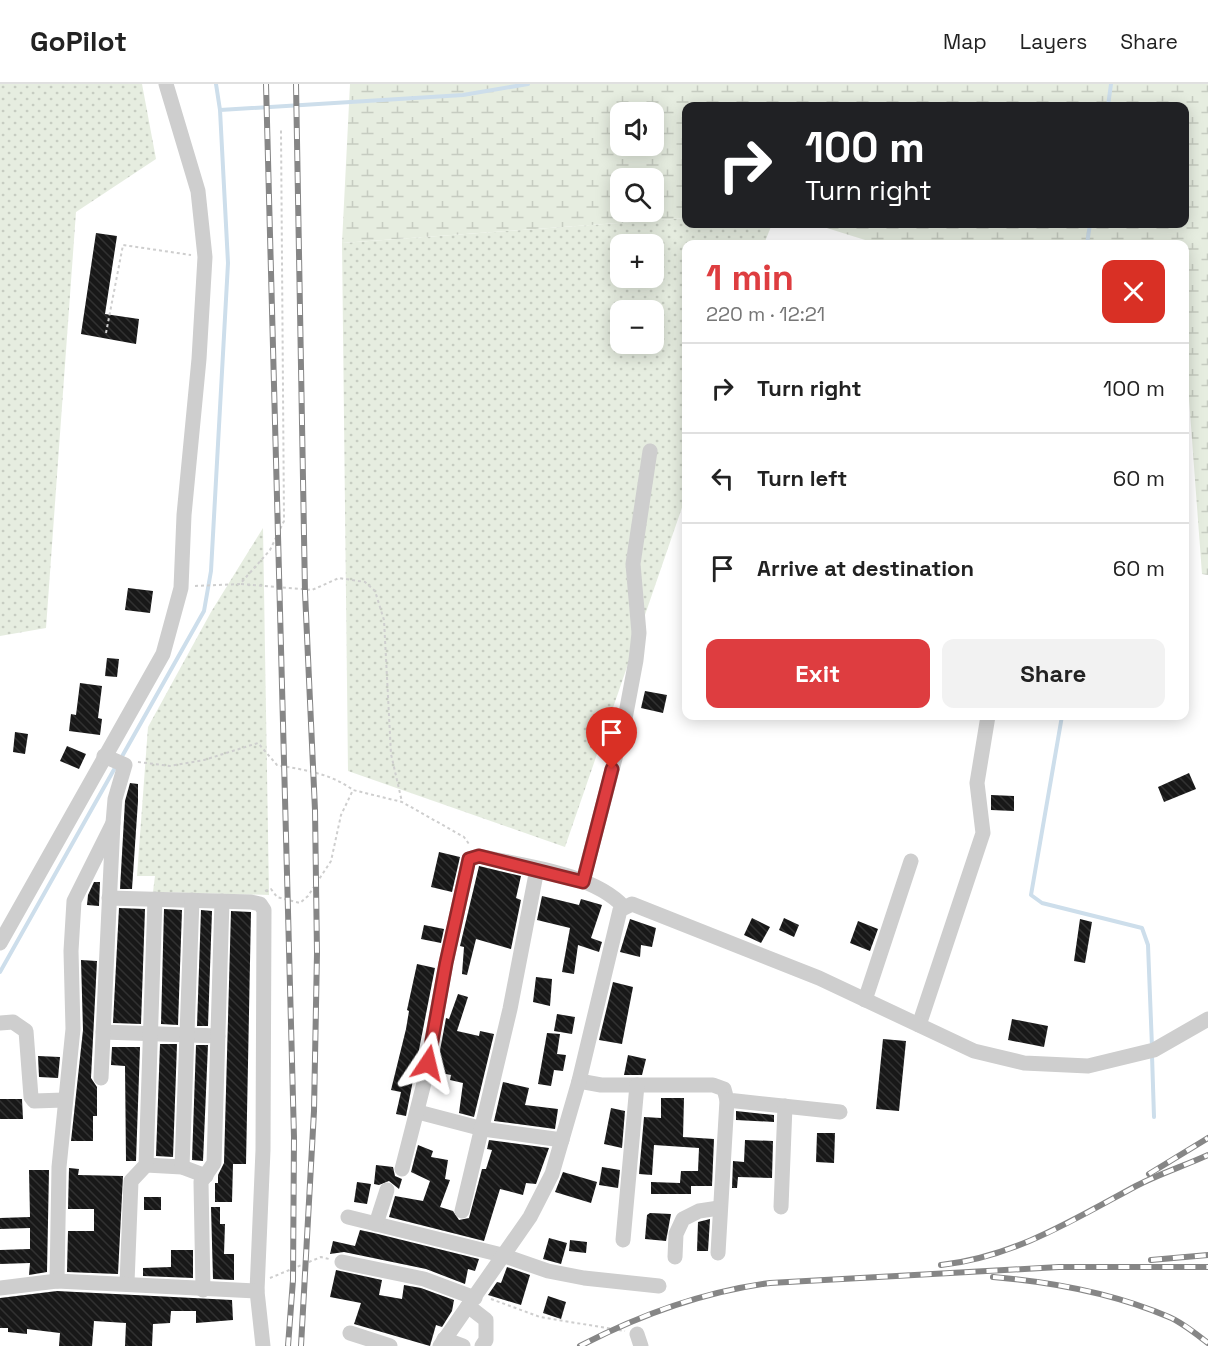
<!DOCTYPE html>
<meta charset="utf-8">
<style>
body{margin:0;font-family:"Space Grotesk",sans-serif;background:#f2f2f2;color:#222;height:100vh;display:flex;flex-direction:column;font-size:22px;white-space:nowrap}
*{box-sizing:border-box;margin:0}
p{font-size:20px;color:#767676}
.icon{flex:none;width:33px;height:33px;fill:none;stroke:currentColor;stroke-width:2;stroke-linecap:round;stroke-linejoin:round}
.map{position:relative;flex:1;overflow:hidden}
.panel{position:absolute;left:682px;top:156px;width:507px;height:480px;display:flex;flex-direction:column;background:#fff;border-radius:12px;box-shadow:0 3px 15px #0003}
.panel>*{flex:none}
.banner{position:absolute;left:682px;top:18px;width:507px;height:126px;border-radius:12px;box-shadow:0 3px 15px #0003;background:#202124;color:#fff;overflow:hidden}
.controls{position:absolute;left:610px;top:18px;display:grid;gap:12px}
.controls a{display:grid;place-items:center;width:54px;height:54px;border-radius:12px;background:#fff;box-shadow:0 3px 15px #0003;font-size:30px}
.pin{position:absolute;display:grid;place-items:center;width:51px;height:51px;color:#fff;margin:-62px -26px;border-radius:50% 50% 50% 0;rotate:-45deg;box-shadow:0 0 6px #0007}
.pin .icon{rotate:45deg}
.me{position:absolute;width:66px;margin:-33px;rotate:10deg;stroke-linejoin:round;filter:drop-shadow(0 0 4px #0008)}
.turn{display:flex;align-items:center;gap:21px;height:126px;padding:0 24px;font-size:27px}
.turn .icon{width:78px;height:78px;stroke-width:2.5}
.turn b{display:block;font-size:42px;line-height:51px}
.round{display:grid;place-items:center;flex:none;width:63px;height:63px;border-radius:12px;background:#f2f2f2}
.summary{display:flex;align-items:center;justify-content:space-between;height:102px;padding:0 24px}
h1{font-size:36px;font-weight:700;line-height:45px;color:#de3d40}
.primary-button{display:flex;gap:12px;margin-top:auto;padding:12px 24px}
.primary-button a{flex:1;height:69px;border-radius:12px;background:#de3d40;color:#fff;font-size:24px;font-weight:700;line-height:69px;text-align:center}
.primary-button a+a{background:#f2f2f2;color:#222}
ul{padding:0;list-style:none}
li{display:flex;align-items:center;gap:18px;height:90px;padding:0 24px;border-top:2px solid #e0e0e0}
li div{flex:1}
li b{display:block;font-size:22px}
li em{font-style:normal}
header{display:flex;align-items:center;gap:36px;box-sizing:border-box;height:84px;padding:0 30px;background:#fff;border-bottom:2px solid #e0e0e0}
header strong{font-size:28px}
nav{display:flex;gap:33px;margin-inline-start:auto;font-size:21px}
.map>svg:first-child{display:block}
.grass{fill:url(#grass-dots);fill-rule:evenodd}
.wetland{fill:url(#wetland-marsh);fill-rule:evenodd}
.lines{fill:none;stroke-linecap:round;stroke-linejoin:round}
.stream{stroke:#cddeeb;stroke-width:4}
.building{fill:url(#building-back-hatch)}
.path{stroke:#cecece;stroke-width:2;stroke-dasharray:3 3;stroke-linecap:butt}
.street{stroke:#cecece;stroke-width:15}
.rail-casing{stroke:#868686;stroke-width:6}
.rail{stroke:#fff;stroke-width:4;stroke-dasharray:11;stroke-linecap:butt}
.route-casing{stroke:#90282a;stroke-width:15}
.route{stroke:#de3d40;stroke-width:10}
</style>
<header>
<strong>GoPilot</strong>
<nav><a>Map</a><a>Layers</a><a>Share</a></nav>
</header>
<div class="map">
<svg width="1208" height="1262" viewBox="0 0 1208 1262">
<defs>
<pattern id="grass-dots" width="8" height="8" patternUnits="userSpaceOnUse" patternTransform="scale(1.5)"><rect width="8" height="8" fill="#e6ede0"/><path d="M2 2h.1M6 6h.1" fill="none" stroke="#c6ccc1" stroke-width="1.8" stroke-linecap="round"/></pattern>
<pattern id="wetland-marsh" width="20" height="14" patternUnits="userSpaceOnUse" patternTransform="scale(1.5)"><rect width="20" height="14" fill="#e6ede0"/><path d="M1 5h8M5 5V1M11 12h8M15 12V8" fill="none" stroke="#c6ccc1"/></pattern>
<pattern id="building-back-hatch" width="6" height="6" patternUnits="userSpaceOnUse" patternTransform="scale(1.5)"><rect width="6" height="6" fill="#181818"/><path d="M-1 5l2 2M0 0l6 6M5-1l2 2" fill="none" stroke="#313131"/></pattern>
</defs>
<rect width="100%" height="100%" fill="#fff"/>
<g class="grass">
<path d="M0,0H142L156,75L76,128L46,544L0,552Z"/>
<path d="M687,134V140H772L764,160H687V409L565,763L348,687L342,159ZM621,160H654V194H621ZM621,226H654V260H621Z"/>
<path d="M263,444L269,811L153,808L155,792H137L148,643L211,528Z"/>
</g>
<path class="wetland" d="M350,0H1208V491L1202,490L1189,315L1185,310V160H878L814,140H1185V22H687V134L342,159ZM621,28H654V62H621ZM621,94H654V128H621Z"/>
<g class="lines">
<g class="stream">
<path d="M216,0L220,26"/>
<path d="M1108,22L1111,0"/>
<path d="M1087,160L1090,140"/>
<path d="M1062,632L1031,811L1042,819L1142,844L1148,861L1152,963"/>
<path d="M120,676L204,527L211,487L228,179L220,26L463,11L528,0"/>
<path d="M0,888L116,682"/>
<path d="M1152,971L1154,1033"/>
</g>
</g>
<g class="building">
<path d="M96,149L117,152L105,230L139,235L136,260L81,250Z"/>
<path d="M128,504L153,507L150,529L125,526Z"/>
<path d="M107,574L119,575L117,593L105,592Z"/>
<path d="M80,599L102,602L98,634L102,635L100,651L69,647L71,630L76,631Z"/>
<path d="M645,607L667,611L663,629L641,624Z"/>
<path d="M15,648L28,650L25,670L13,668Z"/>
<path d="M67,662L86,670L79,685L60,677Z"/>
<path d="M1189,689L1196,705L1164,718L1158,703Z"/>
<path d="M130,699L138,700V717L132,805H120L125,717Z"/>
<path d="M991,711L1014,712V727L991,726Z"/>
<path d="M439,768L460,773L452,808L431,803Z"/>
<path d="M479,782L521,792L516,814L521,816L511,865L476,855L467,891L462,890L464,863L460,862Z"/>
<path d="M94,798H100L99,822L87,821L88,811Z"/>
<path d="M542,812L579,821L581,815L602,821L591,854L602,858L599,868L578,861L574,890L562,888L570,844L537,836Z"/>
<path d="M119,824L145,825L141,940L113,939Z"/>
<path d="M164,825L182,826L178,941L161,940Z"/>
<path d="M201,826L212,827L208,942H197Z"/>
<path d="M231,827L251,828L246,1080H233L232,1118H215V1099H218V1091L224,1079Z"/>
<path d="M752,834L770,843L761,859L744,851Z"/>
<path d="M784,834L799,841L794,853L779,846Z"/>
<path d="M630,835L656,844L652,863L641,861L640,873L620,868Z"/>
<path d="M1080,835L1092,838L1085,879L1074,877Z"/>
<path d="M858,837L878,845L870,867L850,859Z"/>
<path d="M424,841L444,845L441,859L421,855Z"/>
<path d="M81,876L97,877L91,994L97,1003V1032H93V1057H71L83,946Z"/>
<path d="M417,880L435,884L406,1032L396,1030L401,1008L391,1006L406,945L409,927L407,926Z"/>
<path d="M536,893L552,895L550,922L533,918Z"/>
<path d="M613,898L633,903L622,960L599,956Z"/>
<path d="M458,910L468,913L457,947L479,952L480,947L494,950L474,1033L459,1029L463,999L450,996L451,991L436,988L446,934L449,935Z"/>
<path d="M557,930L575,933L572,950L554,947Z"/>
<path d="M1012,935L1048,942L1044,963L1008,956Z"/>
<path d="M547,949L560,950L557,970L566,971L563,987L554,986L551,1002L538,1000Z"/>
<path d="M883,955L906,957L899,1027L876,1025Z"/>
<path d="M160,960H177L173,1073L156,1072Z"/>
<path d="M196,961H208L203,1077L192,1076Z"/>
<path d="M112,963H140L136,1077H126L125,982L111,981Z"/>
<path d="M628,971L646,975L642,991H624Z"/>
<path d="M38,972L60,973L58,994L39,993Z"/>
<path d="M503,998L529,1004L525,1021L558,1025L555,1045L494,1037Z"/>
<path d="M661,1014H684L683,1053L714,1055L712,1102H691V1110H651V1098L680,1099L681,1087H698L699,1064L654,1061L652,1091L639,1090L644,1033L661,1034Z"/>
<path d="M0,1015H22L23,1035H0Z"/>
<path d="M611,1024L625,1027L622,1064L604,1060Z"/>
<path d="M736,1027L774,1031V1038L736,1036Z"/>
<path d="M817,1049H835L834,1079L816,1078Z"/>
<path d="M489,1056L549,1064L536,1100L526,1099L523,1111L500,1105L484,1157L389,1133L395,1112L423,1117L430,1097L411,1088L418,1061L433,1067L431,1073L448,1076L445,1095L450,1096L440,1123L453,1127L459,1136L469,1134L482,1085H486L492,1066L487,1065Z"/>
<path d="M745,1056L773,1057L772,1094L738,1093L737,1104H732L733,1077L744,1078Z"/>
<path d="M376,1081L393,1083L395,1092L402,1095L399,1105L389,1097L379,1101L374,1100Z"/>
<path d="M602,1083L620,1086L618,1104L599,1101Z"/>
<path d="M69,1084L79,1085L78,1091L123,1092L118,1190L67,1188L68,1147H94V1125H68Z"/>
<path d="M29,1086H49L47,1188L29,1191L30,1179L0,1180V1166L30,1165V1144L0,1145V1134L30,1133Z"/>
<path d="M563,1088L597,1098L591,1119L555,1108Z"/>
<path d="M357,1098L371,1100L367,1120L354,1118Z"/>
<rect x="144" y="1113" width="17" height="13"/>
<path d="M211,1123H220V1140H225L224,1170H234V1196L213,1195Z"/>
<path d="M650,1129L671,1130L666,1157L645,1155L647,1131Z"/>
<path d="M710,1135L708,1167H697L698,1138Z"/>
<path d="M360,1146L374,1149L479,1175L475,1187L468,1185L465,1200L426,1185L344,1168L330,1170L333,1157L355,1162Z"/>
<path d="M549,1154L567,1159L561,1180L543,1175Z"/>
<path d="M570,1156L587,1158L586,1169L569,1167Z"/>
<path d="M171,1166H193V1194L143,1192V1184L171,1183Z"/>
<path d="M507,1183L530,1191L521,1221L488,1211L497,1198L501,1199Z"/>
<path d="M336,1186L382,1196L379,1211L402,1215L404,1201L421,1204L454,1216L452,1227L442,1243L436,1241L430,1262L354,1240L361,1219L330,1213Z"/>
<path d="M57,1207L232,1216L233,1236L196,1239V1227H171L170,1239L153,1240L152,1262H125L126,1239L94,1237L92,1262H59L60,1249L27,1245V1250L8,1248V1244H0V1214Z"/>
<path d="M548,1212L566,1218L561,1235L543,1229Z"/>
</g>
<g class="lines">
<g class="path">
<path d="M106,249L123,161L191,171"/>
<path d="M241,500L312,506L339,494L365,498L375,507L384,536L391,670L402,718"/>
<path d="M195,502L240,500L270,466L284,437L281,46"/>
<path d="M138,678L170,682L204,676L258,659L277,681C304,686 330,689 353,706"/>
<path d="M265,807L271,805L277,813L300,819L308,812L331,777L341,731L353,706L402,718L464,753L469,760"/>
<path d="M270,1194L321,1173L329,1175"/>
<path d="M491,1215L540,1233L625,1247"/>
</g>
<g class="street">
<path d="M583,797L624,640L636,576L639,549L633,480L650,367"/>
<path d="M109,814L251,818L260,820L264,826L263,1066L257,1207"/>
<path d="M0,859L163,570L181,504L184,431L199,275L205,173L198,107L166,0"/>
<path d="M865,916L911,777"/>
<path d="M0,939L13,938L26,947L31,1013L34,1017L64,1016"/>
<path d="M919,941L983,749L977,699L988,632"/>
<path d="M103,948L218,952"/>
<path d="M101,994L113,739L115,715L125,681L104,672"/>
<path d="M579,997L601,1001H713L724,1005L727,1016L840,1028"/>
<path d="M418,1028L483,1045L562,1056"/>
<path d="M146,1081L182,1083L206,1092"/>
<path d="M182,1083L192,816"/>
<path d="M402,1085L424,999L446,879L469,775L479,772C524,782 593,789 624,823"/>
<path d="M781,1123L785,1022"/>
<path d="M462,1127L510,925L537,785"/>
<path d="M348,1133L502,1171L548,1187L584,1194L659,1202"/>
<path d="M376,1140L387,1106"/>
<path d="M623,1156L637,1001"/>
<path d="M718,1169L727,1016"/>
<path d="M675,1173L676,1150L683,1135L699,1127L719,1124"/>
<path d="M342,1178L424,1195L475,1214"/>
<path d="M57,1197L59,1083L73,945L71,867L74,817L113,739"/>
<path d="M127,1199L131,1097L146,1081L155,815"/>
<path d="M0,1204L57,1197L257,1207L263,1262"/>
<path d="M203,1206L201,1098L214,1079L222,817"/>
<path d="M468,1222L486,1236V1256L482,1262"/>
<path d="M350,1249L390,1262"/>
<path d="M637,1250L641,1262"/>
<path d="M444,1255L463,1262"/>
<path d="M440,1262L530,1133L552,1090L579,997L620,826L632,820L819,894L974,967L1024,979L1088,982L1154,966L1208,935"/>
</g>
<g class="rail-casing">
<g id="rail">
<path d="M266,0L294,1053L293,1196L288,1262"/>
<path d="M296,0L305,508L315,726L317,869L314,1027L301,1262"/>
<path d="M1149,1090L1208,1054"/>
<path d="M1151,1176L1208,1171"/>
<path d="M941,1181C1014,1173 1073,1136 1136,1102C1159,1090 1184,1082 1208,1071"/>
<path d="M993,1193C1053,1198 1113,1209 1169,1233C1183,1239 1196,1250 1208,1259"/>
<path d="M580,1262C640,1231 702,1208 770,1199L1059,1183H1208"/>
</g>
</g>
<use href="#rail" class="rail"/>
</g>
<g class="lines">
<g class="route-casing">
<path id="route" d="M428,979L446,879L469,775L479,772L583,798L612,685"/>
</g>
<use href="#route" class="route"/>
</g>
</svg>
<div class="controls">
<a><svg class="icon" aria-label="sound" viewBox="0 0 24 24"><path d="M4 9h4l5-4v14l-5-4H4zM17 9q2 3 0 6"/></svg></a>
<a><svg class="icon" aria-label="search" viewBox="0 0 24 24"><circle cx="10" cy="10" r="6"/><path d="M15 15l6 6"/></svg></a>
<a>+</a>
<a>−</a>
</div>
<div class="pin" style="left:612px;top:685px;background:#d93025"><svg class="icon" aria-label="arrive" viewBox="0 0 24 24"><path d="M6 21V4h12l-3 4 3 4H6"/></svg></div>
<svg class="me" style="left:428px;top:979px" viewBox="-20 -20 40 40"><path d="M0-17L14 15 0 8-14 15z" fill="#de3d40" stroke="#fff" stroke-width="4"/></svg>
<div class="banner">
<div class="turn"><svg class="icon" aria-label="right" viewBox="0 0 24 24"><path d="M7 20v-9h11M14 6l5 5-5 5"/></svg><div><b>100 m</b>Turn right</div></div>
</div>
<section class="panel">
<div class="summary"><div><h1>1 min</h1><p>220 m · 12:21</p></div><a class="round" style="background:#d93025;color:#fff"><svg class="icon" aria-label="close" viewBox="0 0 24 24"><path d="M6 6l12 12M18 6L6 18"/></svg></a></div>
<ul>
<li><svg class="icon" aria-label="right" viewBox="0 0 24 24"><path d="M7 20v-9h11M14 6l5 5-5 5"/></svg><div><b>Turn right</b></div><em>100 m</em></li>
<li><svg class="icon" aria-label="left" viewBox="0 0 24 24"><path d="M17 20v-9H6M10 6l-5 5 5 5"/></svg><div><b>Turn left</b></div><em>60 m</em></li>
<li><svg class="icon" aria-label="arrive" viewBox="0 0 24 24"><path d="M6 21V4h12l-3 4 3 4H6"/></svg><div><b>Arrive at destination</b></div><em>60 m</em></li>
</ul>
<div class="primary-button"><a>Exit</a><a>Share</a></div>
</section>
</div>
